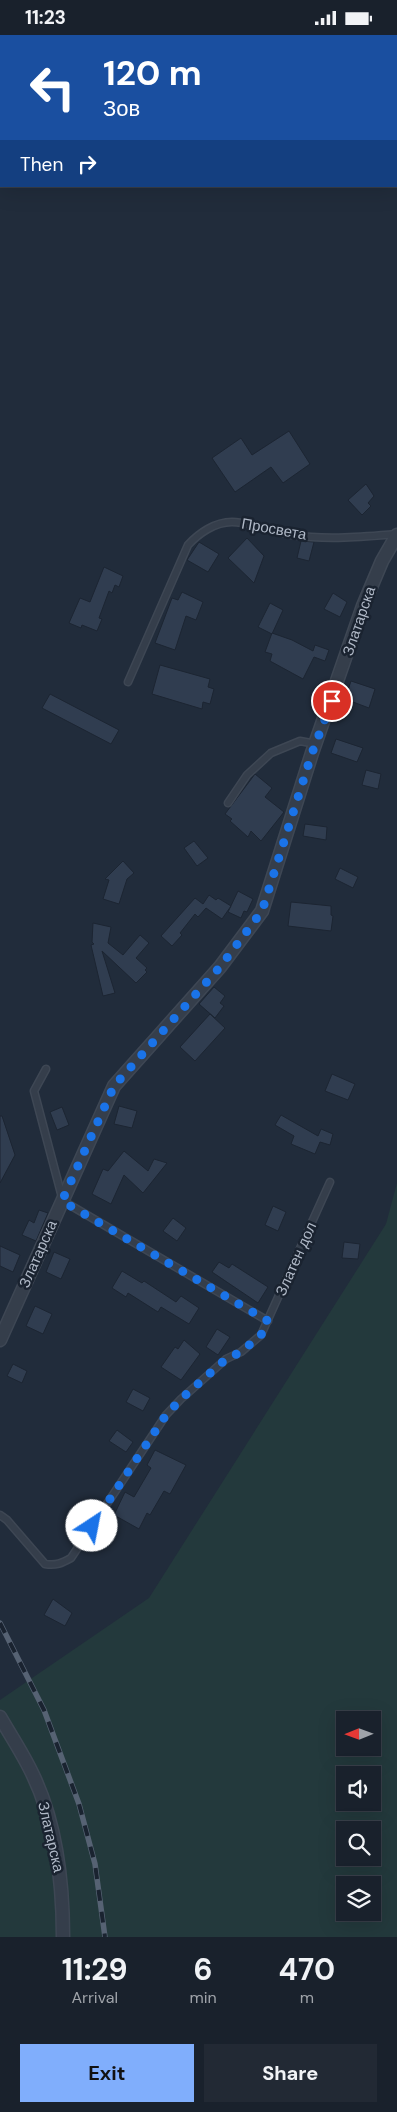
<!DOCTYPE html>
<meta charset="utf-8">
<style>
body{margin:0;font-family:"DM Sans",sans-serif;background:#222934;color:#f1f3f6;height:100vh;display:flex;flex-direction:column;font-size:19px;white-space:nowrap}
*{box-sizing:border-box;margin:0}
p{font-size:16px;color:#9fa3a9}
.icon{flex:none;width:28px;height:28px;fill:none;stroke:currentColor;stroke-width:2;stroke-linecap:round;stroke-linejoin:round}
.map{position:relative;height:1902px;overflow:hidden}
.drawer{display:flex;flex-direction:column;background:#19212c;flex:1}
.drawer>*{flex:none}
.hud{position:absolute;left:0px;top:0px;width:398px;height:152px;box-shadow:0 5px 20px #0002,0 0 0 1px #373e48;background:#1a4fa0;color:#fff;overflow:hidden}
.needle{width:32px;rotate:269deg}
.tools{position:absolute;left:336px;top:1676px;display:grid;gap:10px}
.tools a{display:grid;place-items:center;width:45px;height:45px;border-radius:0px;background:#19212c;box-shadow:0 5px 20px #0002,0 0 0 1px #373e48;font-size:25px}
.pin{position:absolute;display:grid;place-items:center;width:42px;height:42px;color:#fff;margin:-21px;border:2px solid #fff;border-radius:50%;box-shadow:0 1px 5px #0007}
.me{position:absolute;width:55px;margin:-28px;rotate:34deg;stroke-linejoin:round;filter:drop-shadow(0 0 4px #0008)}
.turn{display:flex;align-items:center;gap:18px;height:105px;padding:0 20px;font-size:22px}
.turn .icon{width:65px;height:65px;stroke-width:2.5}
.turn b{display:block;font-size:35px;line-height:42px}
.then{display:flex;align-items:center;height:48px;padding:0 20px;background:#0003;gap:10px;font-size:19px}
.eta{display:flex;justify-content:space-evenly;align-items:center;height:85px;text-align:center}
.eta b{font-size:30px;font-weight:700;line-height:35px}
.action{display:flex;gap:10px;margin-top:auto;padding:10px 20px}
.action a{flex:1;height:58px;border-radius:0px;background:#80aefc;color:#111;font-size:20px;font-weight:700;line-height:58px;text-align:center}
.action a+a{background:#222934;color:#f1f3f6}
.status{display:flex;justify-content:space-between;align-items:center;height:35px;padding:0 25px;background:#19212c;direction:ltr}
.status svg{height:14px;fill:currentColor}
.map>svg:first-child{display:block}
.green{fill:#23393c;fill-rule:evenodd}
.building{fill:#303d50;stroke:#1c2532}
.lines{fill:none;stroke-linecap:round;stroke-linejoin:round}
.lane-casing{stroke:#3e4754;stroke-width:9}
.street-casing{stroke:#3e4754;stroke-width:15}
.lane{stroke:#353e4b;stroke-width:6}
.street{stroke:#353e4b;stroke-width:12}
.rail-casing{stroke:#566273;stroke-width:5.5}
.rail{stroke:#1a2330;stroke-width:4;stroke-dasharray:11;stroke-linecap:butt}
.route{stroke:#1a73e8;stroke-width:9;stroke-dasharray:0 16.2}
.labels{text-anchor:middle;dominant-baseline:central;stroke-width:5;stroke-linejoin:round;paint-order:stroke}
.street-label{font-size:15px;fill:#b0b9c7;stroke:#1a2330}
</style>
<div class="status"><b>11:23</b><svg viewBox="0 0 49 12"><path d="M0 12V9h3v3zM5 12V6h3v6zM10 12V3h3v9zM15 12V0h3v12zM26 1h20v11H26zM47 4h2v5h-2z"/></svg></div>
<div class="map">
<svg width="397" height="1902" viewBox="0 0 397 1902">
<rect width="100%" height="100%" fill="#212c3b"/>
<g class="green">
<path d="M0,0H71L1,1L0,138Z"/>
<path d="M397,1148V1902H0V1665L149,1563L386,1189ZM345,1685H372V1712H345ZM345,1740H372V1768H345ZM345,1795H372V1822H345ZM345,1850H372V1878H345Z"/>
</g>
<g class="building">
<path d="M289,396L310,429L283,448L271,432L235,457L212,423L241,403L252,420Z"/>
<path d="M366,449L374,461L368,468L371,471L362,480L348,465Z"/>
<path d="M247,503L264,521L254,548L228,523Z"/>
<path d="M301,506L314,507L309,526L297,523Z"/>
<path d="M199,507L219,519L208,537L187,525Z"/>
<path d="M104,532L123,541L119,552L115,550L112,558L109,556L99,583L102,584L97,596L82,590L81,593L69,588L80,563L90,567Z"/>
<path d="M182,557L203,567L196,585L186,581L175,615L155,608L172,563L178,565Z"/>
<path d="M333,558L347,567L340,582L324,574Z"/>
<path d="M270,568L283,575L272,599L258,592Z"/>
<path d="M272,598L292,605L313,616L315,610L329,615L325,626L314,622L303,644L270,626L272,619L265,617Z"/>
<path d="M160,630L210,644L208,652L214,654L210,669L203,667L202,674L152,659Z"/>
<path d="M351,646L375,654L369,673L345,664Z"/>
<path d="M50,659L119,695L111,709L42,673Z"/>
<path d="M336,704L363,713L357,727L331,718Z"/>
<path d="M366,735L381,739L378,754L362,750Z"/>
<path d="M255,739L272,753L265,762L284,777L261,806L251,796L248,802L230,786L232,784L225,779Z"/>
<path d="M305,789L327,792L326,805L303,801Z"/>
<path d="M194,806L208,823L197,831L184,813Z"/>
<path d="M123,826L134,838L127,844L119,869L103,864L109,845L105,844Z"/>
<path d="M340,833L358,842L353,853L335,844Z"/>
<path d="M238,856L253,864L247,877L244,876L241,883L228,877Z"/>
<path d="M209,860L216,865L218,863L231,871L222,884L206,873L198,882L195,879L180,898L182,900L172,911L161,901L195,863L203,869Z"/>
<path d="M291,867L331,871V880L333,881L331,896L288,891Z"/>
<path d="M93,888L111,892L108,908L123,920L140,900L149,908L136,923L147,933L145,935L147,937L136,948L102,916L115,958L103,961L91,910L94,909L92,907Z"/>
<path d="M214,952L225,961L220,968L224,971L215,983L199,969Z"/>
<path d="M210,979L225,993L195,1026L180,1012Z"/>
<path d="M332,1039L355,1049L348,1065L325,1056Z"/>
<path d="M119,1071L137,1076L132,1093L114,1089Z"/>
<path d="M62,1072L69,1090L57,1095L50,1077Z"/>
<path d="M281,1080L318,1101L321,1094L333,1099L330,1110L320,1107L315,1119L291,1109L294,1101L275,1090Z"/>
<path d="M0,1081H2L15,1120L0,1148Z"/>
<path d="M124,1116L148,1136L154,1124L167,1128L143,1158L124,1140L111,1169L92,1159L103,1134L108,1136Z"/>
<path d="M273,1171L286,1177L278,1196L265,1190Z"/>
<path d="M39,1175L48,1178L36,1206L22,1200L29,1185L34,1188Z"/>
<path d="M173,1183L186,1193L177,1206L163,1196Z"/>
<path d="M344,1207L360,1209L358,1224L342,1223Z"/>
<path d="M0,1211L20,1220L13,1237L0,1231Z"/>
<path d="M54,1217L70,1224L61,1244L46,1237Z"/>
<path d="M219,1227L229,1233L232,1229L268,1252L258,1268L212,1237Z"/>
<path d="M122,1236L142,1248L144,1246L176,1267L181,1261L199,1273L189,1289L161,1272L158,1277L128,1258L126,1262L112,1253Z"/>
<path d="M35,1271L52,1279L43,1299L26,1291Z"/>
<path d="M217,1294L230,1302L218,1320L206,1312Z"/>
<path d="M184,1305L200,1319L181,1345L161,1332L175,1312L178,1314Z"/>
<path d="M13,1329L27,1336L22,1348L7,1341Z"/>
<path d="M133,1354L150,1363L143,1376L126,1367Z"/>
<path d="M117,1395L133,1407L126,1417L109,1406Z"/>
<path d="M155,1415L186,1430L170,1459L164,1456L150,1480L147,1478L139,1494L114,1480L125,1457L134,1462L151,1433L147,1430Z"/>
<path d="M53,1564L72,1578L65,1591L44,1580Z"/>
</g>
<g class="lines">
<g class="lane-casing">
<g id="lane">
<path d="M128,647L188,510C199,498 215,487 232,487C249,487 274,497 292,500C326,505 363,502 397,499"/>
<path d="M228,768L247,740L271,718L300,706L316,709"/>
<path d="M46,1034L34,1056L63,1166L268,1286"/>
<path d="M0,1480L7,1485L45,1529C56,1531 62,1528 71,1523L166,1380L181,1364L226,1324L241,1317L261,1300L330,1147"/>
</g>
</g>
<g class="street-casing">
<g id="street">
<path d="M0,1305L114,1051L220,932L262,876L312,718L363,571L382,526L397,500"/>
<path d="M0,1682C11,1701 23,1719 32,1738C57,1789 63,1847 63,1902"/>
</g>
</g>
<use href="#lane" class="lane"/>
<use href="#street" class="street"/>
<g class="rail-casing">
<g id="rail">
<path d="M78,1L79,0"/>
<path d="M0,100L1,99"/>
<path d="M0,1588L44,1675L79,1769L95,1829L105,1902"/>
</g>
</g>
<use href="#rail" class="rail"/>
</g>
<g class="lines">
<path class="route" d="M92,1491L166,1380L181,1364L226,1324L241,1317L261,1300L268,1286L62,1166L114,1051L220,932L262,876L312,718L332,666"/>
</g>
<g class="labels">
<g class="street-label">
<text transform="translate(274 494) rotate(10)">Просвета</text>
<text transform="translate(359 586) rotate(-71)">Златарска</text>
<text transform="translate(38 1219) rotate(-66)">Златарска</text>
<text transform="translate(296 1224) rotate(-66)">Златен дол</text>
<text transform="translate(51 1802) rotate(77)">Златарска</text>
</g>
</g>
</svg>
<div class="tools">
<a><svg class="needle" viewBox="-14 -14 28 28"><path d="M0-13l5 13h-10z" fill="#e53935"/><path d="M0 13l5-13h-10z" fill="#9fa3a9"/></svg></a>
<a><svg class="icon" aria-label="sound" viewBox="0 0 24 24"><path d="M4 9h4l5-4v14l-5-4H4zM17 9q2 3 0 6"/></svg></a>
<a><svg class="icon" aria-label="search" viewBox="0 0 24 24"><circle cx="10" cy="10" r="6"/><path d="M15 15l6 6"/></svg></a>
<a><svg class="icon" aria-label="layers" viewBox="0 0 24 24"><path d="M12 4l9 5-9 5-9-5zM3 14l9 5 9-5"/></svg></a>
</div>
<div class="pin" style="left:332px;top:666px;background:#d93025"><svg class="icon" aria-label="arrive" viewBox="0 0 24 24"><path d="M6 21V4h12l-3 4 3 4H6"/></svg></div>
<svg class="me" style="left:92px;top:1491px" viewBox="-20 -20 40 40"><circle r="19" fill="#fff"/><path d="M0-13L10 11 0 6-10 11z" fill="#1a73e8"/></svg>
<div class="hud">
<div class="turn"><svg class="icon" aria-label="left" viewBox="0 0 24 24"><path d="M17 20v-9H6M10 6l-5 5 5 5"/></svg><div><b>120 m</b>Зов</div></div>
<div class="then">Then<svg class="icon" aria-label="right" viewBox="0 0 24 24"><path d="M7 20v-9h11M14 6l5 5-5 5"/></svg></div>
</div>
</div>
<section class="drawer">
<div class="eta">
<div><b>11:29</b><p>Arrival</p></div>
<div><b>6</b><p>min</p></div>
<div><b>470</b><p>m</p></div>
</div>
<div class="action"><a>Exit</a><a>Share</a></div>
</section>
